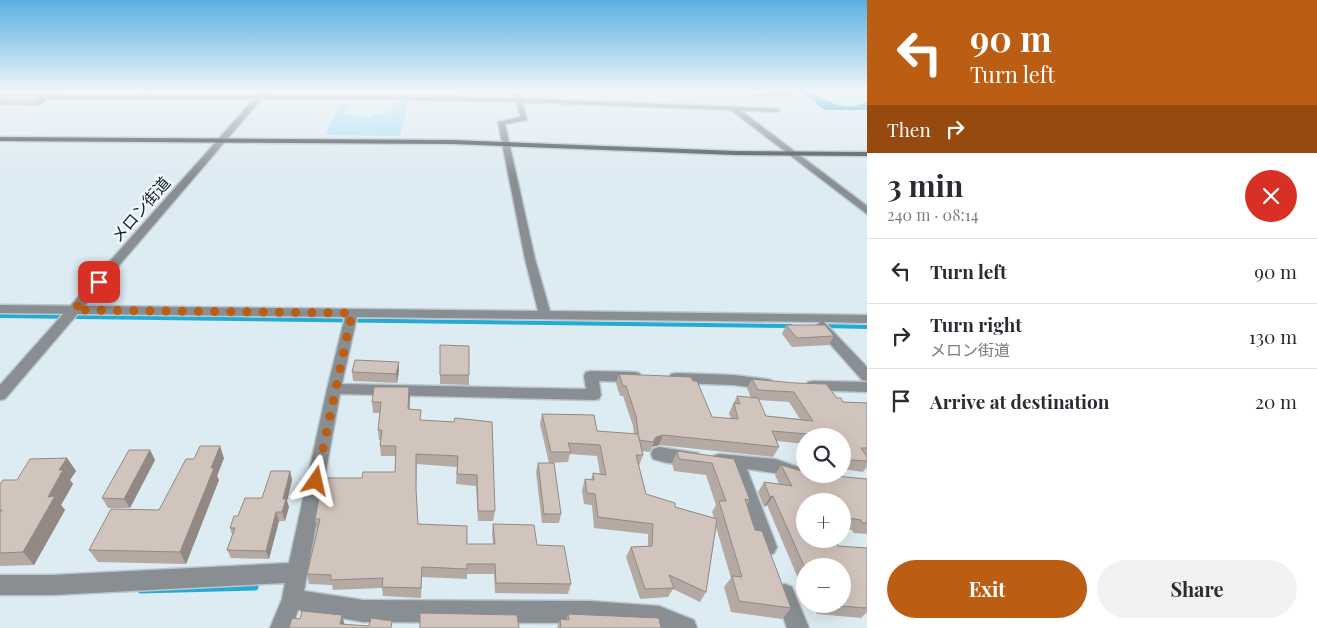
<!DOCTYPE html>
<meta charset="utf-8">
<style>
body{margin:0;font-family:"Playfair Display","Noto Sans JP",serif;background:#f2f2f3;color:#2b2b33;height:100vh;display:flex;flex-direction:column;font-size:19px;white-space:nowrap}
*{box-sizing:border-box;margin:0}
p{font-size:16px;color:#7c7c81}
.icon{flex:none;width:28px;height:28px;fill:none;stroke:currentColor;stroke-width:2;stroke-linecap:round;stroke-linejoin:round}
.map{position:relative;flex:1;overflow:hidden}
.drawer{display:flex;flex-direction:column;background:#fff;width:450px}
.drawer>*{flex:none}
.banner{background:#bc5d14;color:#fff;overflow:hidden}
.tools{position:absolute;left:796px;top:428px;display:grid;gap:10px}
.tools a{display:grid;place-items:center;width:55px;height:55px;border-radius:50%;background:#fff;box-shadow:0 5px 20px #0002;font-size:25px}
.pin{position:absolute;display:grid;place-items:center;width:42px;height:42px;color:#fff;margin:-21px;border-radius:10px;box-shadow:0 2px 8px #0006}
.me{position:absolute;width:55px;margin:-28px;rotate:11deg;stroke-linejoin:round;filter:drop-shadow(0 0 4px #0008)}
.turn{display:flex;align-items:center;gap:18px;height:105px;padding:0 20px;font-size:22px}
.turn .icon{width:65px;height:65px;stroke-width:2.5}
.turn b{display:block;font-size:35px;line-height:42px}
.then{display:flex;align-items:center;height:48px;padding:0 20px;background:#0003;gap:10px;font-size:19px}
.round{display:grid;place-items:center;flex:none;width:52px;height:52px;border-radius:26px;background:#f2f2f3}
.headline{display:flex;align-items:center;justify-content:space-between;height:85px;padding:0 20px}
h1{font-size:30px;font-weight:700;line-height:38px}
.primary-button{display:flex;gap:10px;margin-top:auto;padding:10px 20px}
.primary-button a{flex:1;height:58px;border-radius:30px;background:#bc5d14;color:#fff;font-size:20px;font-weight:700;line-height:58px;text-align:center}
.primary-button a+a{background:#f2f2f3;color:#2b2b33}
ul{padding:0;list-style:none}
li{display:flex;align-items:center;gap:15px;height:65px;padding:0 20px;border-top:1px solid #e1e1e2}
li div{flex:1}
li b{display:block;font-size:19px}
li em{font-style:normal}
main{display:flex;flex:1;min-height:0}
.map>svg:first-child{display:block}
.green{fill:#ace0f6}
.water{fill:#23abd6}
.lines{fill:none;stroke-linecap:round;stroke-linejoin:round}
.stream-far2{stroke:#23abd6;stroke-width:2.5}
.stream-far1{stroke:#23abd6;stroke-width:4}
.stream{stroke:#23abd6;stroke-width:7}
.minor-casing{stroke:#bac6cc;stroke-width:3}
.tertiary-casing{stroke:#bac6cc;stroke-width:3}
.primary-casing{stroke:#bac6cc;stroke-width:3}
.minor{fill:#888e91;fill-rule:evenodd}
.tertiary{fill:#888e91;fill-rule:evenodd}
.primary{fill:#3c464a;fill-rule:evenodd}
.wall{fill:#b4a9a3;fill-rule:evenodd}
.shaded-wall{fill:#928984}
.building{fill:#d1c4bd;stroke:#928984}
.route{stroke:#bc5d14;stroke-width:9;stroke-dasharray:0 16.2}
.labels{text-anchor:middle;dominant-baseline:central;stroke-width:5;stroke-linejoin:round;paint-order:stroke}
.street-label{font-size:16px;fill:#191e20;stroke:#edf8fd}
</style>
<main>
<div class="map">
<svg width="867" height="628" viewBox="0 0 867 628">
<rect width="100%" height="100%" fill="#ddebf2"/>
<path class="green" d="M399,99H409L400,136L325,135L339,105H348L345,114H354L353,117H372L373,114H387L388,110H392L394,105H398Z"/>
<path class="water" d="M796,90C822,90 836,117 867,102V110H825L816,104L815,101Z"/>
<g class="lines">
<path class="stream-far2" d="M139,96L150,90"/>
<g class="stream-far1">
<path d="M0,316L791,326"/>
<path d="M824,326L867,327"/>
</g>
<path class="stream" d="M141,590L255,587"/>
<g class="minor-casing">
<g id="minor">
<path d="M512,90H518L521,98L779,109V111L777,112L740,110L867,206V214L731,110L522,102L527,120L505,124L535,259L550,311L867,315V323L824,322L867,367V381L862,380L817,329L816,326L820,322L357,317L342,384L586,389L584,376L586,372L591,371L634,372L639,373L641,377L639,381L634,382L599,381L601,395L599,399L594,400L340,394L304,591L363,600L590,601L659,606L694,620L697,628H660L590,623L363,622L298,610L292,628H270L282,599L285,583L53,595H0V575H53L289,563L327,389L345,317L0,313V305L538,311L525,259L498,122L521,117L516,102L381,99H0V95H381L515,98Z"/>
<path d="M792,90L795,93L792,95L757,96L754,94L757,92Z"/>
<path d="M676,373L733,375L766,379L771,380L773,384L771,388L766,389L733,385L676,383L671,382L669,378L671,374Z"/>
<path d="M813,381L867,382V392L808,390L806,386L808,382Z"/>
<path d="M659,447L698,453L700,458L698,463C686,467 665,463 653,459L651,454L653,449Z"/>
<path d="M719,454L775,459L801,468L804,473L801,478L795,480L775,473L747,469L777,547L774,553L767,556L760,553L729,468L713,466L711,461L713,456Z"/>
<path d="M785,584L792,587L809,628H787L775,594L778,587Z"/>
</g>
</g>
<g class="tertiary-casing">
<path id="tertiary" d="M262,90H269L5,399L0,400V385Z"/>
</g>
<g class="primary-casing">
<path id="primary" d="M0,137L453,140L736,151L867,152V156L736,155L453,144L0,141Z"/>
</g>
<use href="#minor" class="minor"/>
<use href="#tertiary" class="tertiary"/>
<use href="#primary" class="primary"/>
</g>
<g class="wall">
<path d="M0,90H63V92L61,93H0Z"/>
<path d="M44,96L46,101L37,106L0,105V100Z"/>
<path d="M786,325L834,336L829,345L792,347L782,334Z"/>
<path d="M440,345L469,375V385L440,384Z"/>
<path d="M399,371L397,383L353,381L352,372Z"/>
<path d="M619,374L712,417L731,419L729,413L737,396L751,398L747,388L752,379L837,398L843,402L867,403V467L863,472L842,469V436H805V444L777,441L779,447L773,457L659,445L652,447L650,452L642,451L643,455L639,466L646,494L675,507L714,518L712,512L716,505L706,475L674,471L672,463L677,451L734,459L750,500L747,505L755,530L791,608L782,619L731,612L724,587L731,578L716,527L706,592L700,602L673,589L668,597L640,599L626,557L631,547L648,546V534L594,528L592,505L584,504L582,490L585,479L591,480L593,473L600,474L597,456L570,454L568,462L549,463L540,424L542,414L597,431L634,434L633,426L623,396H620L616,383ZM759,400L789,402L800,419L766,416Z"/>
<path d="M409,387V409L421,420L454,422L495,511L493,521H478L476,486L456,484L457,467L417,464L416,496L418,524L467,544H493L492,534L493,524L537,545L571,584L568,594L495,593L494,574H467V579L422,577L421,598L383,596L382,588L333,590L332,585L309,584L307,574L317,529L315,519L362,478L395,472L396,456H381L380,446L381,440H379L378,430L380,413H373L372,402Z"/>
<path d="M150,450L155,460L130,508H108L102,498Z"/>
<path d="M67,458L76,471L70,480L73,484L61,505L65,510L34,565L0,566V484L17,480Z"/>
<path d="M224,458L217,476L219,480L186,564L98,562L89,550L159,510L194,459Z"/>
<path d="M538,463L561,514L559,523H542L536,472Z"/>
<path d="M781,465L805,474L867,479V534L854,533L852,530L842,528V501H805L838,546L867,548V612L861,618L817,614L813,604H842L805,566V584L800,583L767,505L764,507L758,492L764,482L779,484L775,475Z"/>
<path d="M290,471L292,480L287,501L289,507L285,521H279L269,559L231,558L227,550L232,535L230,528L238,516L262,498Z"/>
<path d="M568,614L661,628H557L560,619L566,620Z"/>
</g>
<g class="shaded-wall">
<path d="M44,96L46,101L37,106L34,100Z"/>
<path d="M399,362V371L397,383L396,374Z"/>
<path d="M409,387L410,398L409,420L408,409Z"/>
<path d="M663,435L659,445L652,447L650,452L656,437Z"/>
<path d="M220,446L224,458L217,476L219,480L186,564L180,552L211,468Z"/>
<path d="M150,450L155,460L130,508L124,499Z"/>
<path d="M67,458L76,471L70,480L73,484L61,505L65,510L34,565L23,552L59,470Z"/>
<path d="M290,471L292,480L287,501L289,507L285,521L282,512L283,499Z"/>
<path d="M773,496L767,505L764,507L770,497Z"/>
<path d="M276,512L279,521L269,559L266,551Z"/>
<path d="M342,615L345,626L340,624Z"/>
</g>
<g class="building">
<path d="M4,96H44L34,100H0V97Z"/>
<path d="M786,325H825L834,336L797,338Z"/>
<path d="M440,345L469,346V375H440Z"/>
<path d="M355,360L399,362L396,374L352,372Z"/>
<path d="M619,374L691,377L693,381H697L712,417L738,419L734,403L740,404L737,396L758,398L766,416L813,421L794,392L758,390L752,379L795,383L826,384L837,398H841L843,402L867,403V448H861L867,457V461L849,460L842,451V436H831L772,431L779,447L663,435L656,437L653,442L639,440L636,416L626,386H623Z"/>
<path d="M374,387H409L408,409L421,410L420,420L454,422L455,418L492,422L495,511H478L477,475L457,474L458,456L416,454V489L418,524L467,526V544H495L493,524L534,525L537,545L564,546L571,584L496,583L495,564H467V569L422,567L421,588L382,587L383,578L331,580V575L307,574L320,519H315L323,478H362L363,472H395L396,446H380L382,430H378L381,402H372Z"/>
<path d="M542,414L594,415L597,431L638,434L643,455H636L646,494L675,503V507L717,519L706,592L669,575L674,588L645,589L631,547L652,546L653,524L598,517L595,494L587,493L585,479L594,480L593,473L606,475L600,445L568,443L571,452H551Z"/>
<path d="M200,446H220L211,468H214L180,552L89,550L111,509L159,510L186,459H194Z"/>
<path d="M129,450H150L124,499L102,498Z"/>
<path d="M677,451L734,459L750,500L745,499L755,530L762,531L791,608L739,601L732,576L742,577L719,501H726L712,463L679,459Z"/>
<path d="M67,458L59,470H63L48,497L55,496L23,552L0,553V513L2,510H0V484L3,480H17L30,459Z"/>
<path d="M538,463H554L561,514H544Z"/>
<path d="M781,465L805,472V474H815L867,479V523H862L861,520L842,517V501H805V539H835L838,546L867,548V608L826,605V604H842V566H805V568L773,496L770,497L764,482L792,486Z"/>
<path d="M271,471H290L283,499H286L282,512H276L266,551L227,550L235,528H230L234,516H238L245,498H262Z"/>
<path d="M302,611L342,615L340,624L369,626L371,618L392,621L391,628H289L292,618L300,619Z"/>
<path d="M420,613L517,615L519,628H420Z"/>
<path d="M568,614L659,618L661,628H561L560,619L569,620Z"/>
</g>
<linearGradient id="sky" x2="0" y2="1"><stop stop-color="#59b0e1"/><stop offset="0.51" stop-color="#f0f6f9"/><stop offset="1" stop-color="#f0f6f9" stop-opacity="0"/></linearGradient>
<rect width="867" height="178" fill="url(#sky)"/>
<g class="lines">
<path class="route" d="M99,282L74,310L352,313L316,481"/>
</g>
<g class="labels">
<g class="street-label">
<text transform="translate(140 209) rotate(-49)">メロン街道</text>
</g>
</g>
</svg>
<div class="tools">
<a><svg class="icon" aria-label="search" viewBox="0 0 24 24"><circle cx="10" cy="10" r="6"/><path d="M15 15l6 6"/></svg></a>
<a>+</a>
<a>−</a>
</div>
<div class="pin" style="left:99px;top:282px;background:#d93025"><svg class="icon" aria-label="arrive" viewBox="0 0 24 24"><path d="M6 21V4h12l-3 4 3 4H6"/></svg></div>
<svg class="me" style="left:316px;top:481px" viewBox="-20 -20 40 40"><path d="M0-17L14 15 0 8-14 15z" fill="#bc5d14" stroke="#fff" stroke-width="4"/></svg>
</div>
<section class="drawer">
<div class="banner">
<div class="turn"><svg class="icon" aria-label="left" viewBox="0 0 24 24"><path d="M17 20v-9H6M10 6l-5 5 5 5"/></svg><div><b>90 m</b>Turn left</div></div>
<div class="then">Then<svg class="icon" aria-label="right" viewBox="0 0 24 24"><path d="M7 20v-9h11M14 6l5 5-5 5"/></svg></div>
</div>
<div class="headline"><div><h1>3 min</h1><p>240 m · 08:14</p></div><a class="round" style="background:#d93025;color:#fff"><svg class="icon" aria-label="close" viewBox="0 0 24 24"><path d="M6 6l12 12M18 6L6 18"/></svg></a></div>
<ul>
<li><svg class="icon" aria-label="left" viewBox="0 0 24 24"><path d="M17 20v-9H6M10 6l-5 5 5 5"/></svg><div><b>Turn left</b></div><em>90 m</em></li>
<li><svg class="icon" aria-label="right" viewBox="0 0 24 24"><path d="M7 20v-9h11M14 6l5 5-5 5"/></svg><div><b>Turn right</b><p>メロン街道</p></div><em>130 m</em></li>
<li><svg class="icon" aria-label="arrive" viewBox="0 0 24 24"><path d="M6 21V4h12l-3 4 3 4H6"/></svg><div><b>Arrive at destination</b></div><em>20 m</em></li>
</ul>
<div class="primary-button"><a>Exit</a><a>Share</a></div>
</section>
</main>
